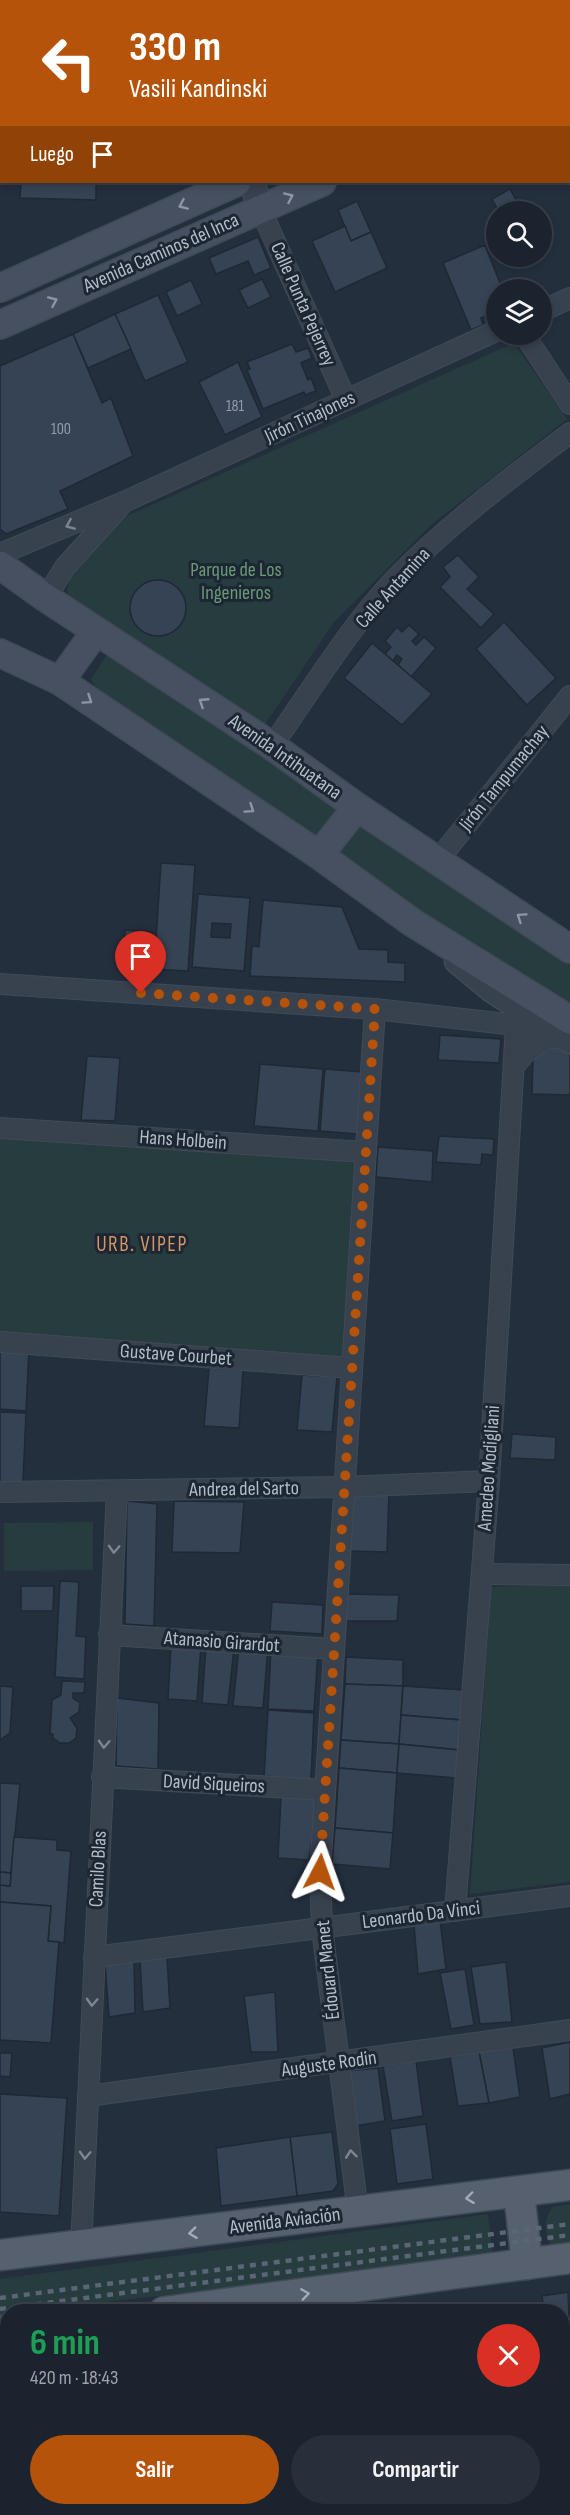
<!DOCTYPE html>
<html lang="es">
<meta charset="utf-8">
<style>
body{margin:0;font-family:"Sofia Sans Condensed",sans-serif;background:#282f3a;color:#f1f3f6;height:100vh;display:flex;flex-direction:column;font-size:22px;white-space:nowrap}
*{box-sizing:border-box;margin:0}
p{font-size:20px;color:#a0a4aa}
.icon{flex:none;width:33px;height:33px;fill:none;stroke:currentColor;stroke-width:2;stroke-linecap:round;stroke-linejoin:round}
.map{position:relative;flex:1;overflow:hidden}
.side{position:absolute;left:0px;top:2304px;width:570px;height:212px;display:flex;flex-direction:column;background:#1b232e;border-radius:24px 24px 0 0;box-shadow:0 3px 9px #0003,0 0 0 2px #39404a}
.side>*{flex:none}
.guide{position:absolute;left:0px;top:0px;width:570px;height:183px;box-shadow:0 3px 9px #0003,0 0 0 2px #39404a;background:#b45309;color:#fff;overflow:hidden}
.controls{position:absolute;left:486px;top:201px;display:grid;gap:12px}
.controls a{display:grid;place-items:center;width:66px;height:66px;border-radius:50%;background:#1b232e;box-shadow:0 3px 9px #0003,0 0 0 2px #39404a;font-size:30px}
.pin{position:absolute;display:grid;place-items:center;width:51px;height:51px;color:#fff;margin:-62px -26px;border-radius:50% 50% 50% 0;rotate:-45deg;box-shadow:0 0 6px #0007}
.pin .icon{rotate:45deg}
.me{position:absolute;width:66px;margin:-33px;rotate:4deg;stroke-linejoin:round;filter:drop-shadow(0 0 4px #0008)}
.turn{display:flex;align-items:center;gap:21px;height:126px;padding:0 30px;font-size:27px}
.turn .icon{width:78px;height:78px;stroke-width:2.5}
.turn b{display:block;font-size:42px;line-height:51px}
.then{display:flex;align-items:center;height:57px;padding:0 30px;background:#0003;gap:12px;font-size:22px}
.round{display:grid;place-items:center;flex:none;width:63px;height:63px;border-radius:32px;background:#282f3a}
.overview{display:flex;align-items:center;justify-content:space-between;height:102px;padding:0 30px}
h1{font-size:36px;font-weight:700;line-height:45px;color:#1e9e55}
.button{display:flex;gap:12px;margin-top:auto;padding:12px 30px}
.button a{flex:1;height:69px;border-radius:36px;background:#b45309;color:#fff;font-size:24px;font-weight:700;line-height:69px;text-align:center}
.button a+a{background:#282f3a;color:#f1f3f6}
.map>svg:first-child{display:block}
.green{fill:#263c3f}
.building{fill:#364354;stroke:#1f2835;stroke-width:1.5;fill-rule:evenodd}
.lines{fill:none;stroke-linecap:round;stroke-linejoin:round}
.minor-casing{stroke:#414a57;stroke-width:22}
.tertiary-casing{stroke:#414a57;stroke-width:27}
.secondary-casing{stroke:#414a57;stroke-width:30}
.primary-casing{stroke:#414a57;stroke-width:33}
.minor{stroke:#38414e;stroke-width:20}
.tertiary{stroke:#38414e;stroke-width:24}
.secondary{stroke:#465061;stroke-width:27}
.primary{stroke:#56606e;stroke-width:30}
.rail{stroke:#5a6575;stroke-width:4.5;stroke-dasharray:6 6;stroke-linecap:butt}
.oneway{stroke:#8e96a5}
.oneway2{stroke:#7c8592}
.oneway3{stroke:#a1aab7}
.route{stroke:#b45309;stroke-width:10;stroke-dasharray:0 18}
.labels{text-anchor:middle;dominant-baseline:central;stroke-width:6;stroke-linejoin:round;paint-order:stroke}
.number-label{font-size:16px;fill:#929caa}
.street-label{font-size:20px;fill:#b4bcc9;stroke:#1d2633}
.park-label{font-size:20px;fill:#6b9a76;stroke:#1d2633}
.neighbourhood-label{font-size:21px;letter-spacing:1.5px;fill:#d59563;stroke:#1d2633}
</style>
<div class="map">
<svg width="570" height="2515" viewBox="0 0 570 2515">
<rect width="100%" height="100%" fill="#242f3e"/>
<g class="green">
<path d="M514,343L567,419L431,525L334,622L264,726L71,601L67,591L70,579L118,520Z"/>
<path d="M112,647L344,809L322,841L122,711L95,686L91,679Z"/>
<path d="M356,817L570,961V1007L388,890L334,850Z"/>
<path d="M0,1133L358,1158L346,1361L0,1335Z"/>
<path d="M93,1522V1570L4,1571V1523Z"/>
<path d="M570,1584V1882L470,1894L491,1587Z"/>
<path d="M570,2204V2247L552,2249C546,2232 541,2222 553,2207Z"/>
<path d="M488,2214L493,2257L29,2311L8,2312L7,2314L0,2315V2279Z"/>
</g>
<g class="building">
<path d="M0,0H6L2,2L1,81Z"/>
<path d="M17,0H116L141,1L16,2Z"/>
<path d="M285,0H412L285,2Z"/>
<path d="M416,0H570V6L568,2Z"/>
<path d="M21,182H96V200L20,198Z"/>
<path d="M510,189L522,211L499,212L492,199Z"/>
<path d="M357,201L371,232L351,241L338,210Z"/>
<path d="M345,226L351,241L371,232L387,268L335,292L312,241Z"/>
<path d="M258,237L271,268L254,275L248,261L216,274L209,258Z"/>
<path d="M485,245L502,288L517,282L520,290H496V312L481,318L483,325L471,330L443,263Z"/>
<path d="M262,279L271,297L248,308L239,290Z"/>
<path d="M191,280L202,304L177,316L166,292Z"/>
<path d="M158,295L188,362L145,381L115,314Z"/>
<path d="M115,314L131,349L88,368L73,334Z"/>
<path d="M73,334L102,403L111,398L133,456L60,491L68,509L6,534L0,529V366Z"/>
<path d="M292,344L296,352L308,348L312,358L301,363L308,380L311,378L316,391L305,395L304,392L263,409L247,370L250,369L247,362Z"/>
<path d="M238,362L262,417L225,435L199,382Z"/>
<path d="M458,555L479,577L467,589L494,614L481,628L440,587L450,577L443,567Z"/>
<circle cx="158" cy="608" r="28"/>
<path d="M504,622L556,678L527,705L476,649Z"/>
<path d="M409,625L419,634L412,641L416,645L424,637L436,648L411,677L398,665L402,659L397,655L393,661L385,654L391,647L385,641L397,627L402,632Z"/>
<path d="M372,643L432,694L402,725L344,678Z"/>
<path d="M161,863L195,865L188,971L154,969Z"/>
<path d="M198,894L250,898L244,971L192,967ZM212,923L231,924L230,938L211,937Z"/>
<path d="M263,900L342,907L359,949L388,950V962L405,963V982L250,976L252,946L259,947Z"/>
<path d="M125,930L152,932L149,970L122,968Z"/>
<path d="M440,1035L501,1039L499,1063L438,1060Z"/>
<path d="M547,1045H570V1095L532,1094L533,1057Z"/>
<path d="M87,1056L120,1058L115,1121L81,1120Z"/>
<path d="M260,1064L323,1069L318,1131L254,1126Z"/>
<path d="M325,1069L363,1072L357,1134L320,1131Z"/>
<path d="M439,1136L494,1139L493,1155L482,1154L481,1165L436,1162Z"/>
<path d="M378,1147L433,1151L432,1182L376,1177Z"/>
<path d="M0,1348L29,1349L26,1411L0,1409Z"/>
<path d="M209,1368L243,1370L239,1428L204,1426Z"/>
<path d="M302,1375L337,1377L332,1432L297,1430Z"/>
<path d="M0,1412L26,1413L23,1482H0Z"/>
<path d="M512,1434L556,1437L555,1460L510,1458Z"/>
<path d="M353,1494H389L387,1552L348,1551Z"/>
<path d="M127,1501L157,1504L154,1626L125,1624Z"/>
<path d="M174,1501L244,1502L240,1553L172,1552Z"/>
<path d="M60,1581L79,1582L76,1636L86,1637L84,1679L55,1677Z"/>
<path d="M21,1586H54L53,1611H21Z"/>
<path d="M344,1594L399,1595L397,1621H342Z"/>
<path d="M272,1602L323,1605L322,1634L270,1631Z"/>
<path d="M171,1646H201L197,1701L168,1699Z"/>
<path d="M206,1646L234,1648L228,1705L202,1703Z"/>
<path d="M239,1647L268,1648L263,1708L233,1706Z"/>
<path d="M271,1648L318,1651L314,1711L268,1709Z"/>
<path d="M346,1657L403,1660V1686L345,1684Z"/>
<path d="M62,1681L85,1682L84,1693H73V1698L80,1703L79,1712L70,1718L77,1728L76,1738L69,1743H60L53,1738V1734H50L52,1700L61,1695Z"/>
<path d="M345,1684L403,1686L399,1744L341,1740Z"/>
<path d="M0,1686L13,1687L10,1733L0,1740Z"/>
<path d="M403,1686L464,1690L461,1720L401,1715Z"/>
<path d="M117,1698L159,1703L158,1769L116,1766Z"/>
<path d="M268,1710L314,1713L311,1780L264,1776Z"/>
<path d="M401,1715L461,1720L459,1750L399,1744Z"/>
<path d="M341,1740L399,1744L397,1773L339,1768Z"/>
<path d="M399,1744L459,1750L456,1778L397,1773Z"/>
<path d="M339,1768L397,1773L393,1833L335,1828Z"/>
<path d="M0,1783L20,1784L11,1873L0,1872Z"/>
<path d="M281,1795L318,1797L309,1860L278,1858Z"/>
<path d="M335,1828L393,1833L390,1869L332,1864Z"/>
<path d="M14,1837L57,1840V1850L71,1851L64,1943L48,1941L51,1906L0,1902V1885L10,1886Z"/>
<path d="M0,1872L11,1873L10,1886L0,1885Z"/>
<path d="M0,1902L51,1906L48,1941L59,1942L51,2043L0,2040Z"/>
<path d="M440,1920L446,1969L418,1974L414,1925Z"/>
<path d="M167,1957L170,2008L143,2012L140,1960Z"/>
<path d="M134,1959L135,2013L109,2017L105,1963Z"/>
<path d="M506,1962L512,2022L480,2024L471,1967Z"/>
<path d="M465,1969L474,2025L451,2029L440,1973Z"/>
<path d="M275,1992L278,2052H251L244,1996Z"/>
<path d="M570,2042V2094L550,2099L542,2048Z"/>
<path d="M513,2048L520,2097L489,2103L479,2052Z"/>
<path d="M479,2052L489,2103L458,2106L450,2057Z"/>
<path d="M0,2053H12L10,2077L0,2076Z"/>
<path d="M416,2061L423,2116L392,2121L383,2066Z"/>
<path d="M378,2068L385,2121L355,2126L347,2071Z"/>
<path d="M0,2094L67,2098L59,2216L0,2212Z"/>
<path d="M426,2124L433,2179L397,2184L390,2129Z"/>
<path d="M332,2132L338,2184L333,2191L297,2196L290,2137Z"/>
<path d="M290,2137L297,2196L221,2206L216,2148Z"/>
<path d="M568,2292L570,2346L562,2347V2312H544L542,2296Z"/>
<path d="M510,2307V2312H486L485,2309Z"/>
<path d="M98,2508H114L115,2515H99Z"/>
<path d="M126,2508H141V2515H127Z"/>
<path d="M171,2508H186L187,2515H172Z"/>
<rect x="226" y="2508" width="25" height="7"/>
<path d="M321,2508H344L345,2515H322Z"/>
</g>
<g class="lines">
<g class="minor-casing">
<g id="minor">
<path d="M260,208L346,400"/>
<path d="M542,311L570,298"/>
<path d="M524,334L570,404"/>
<path d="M0,554L124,502L496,331"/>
<path d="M46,598L65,567L122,504"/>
<path d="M272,746C313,688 356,616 407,567C457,518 514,475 570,433"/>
<path d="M438,860L570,696"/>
<path d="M0,984L375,1009L516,1025L556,1038"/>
<path d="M515,1065L525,1053L550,1036"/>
<path d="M0,1128L366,1152"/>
<path d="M0,1342L352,1368"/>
<path d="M0,1492L344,1487L489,1481"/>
<path d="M482,1574L570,1575"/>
<path d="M109,1635L334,1649"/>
<path d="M102,1777L325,1790"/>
<path d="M455,1911L489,1481L516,1025"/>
<path d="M94,1957L570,1896"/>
<path d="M88,2096L570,2030"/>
<path d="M358,2212L322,1928L320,1872L375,1009"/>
<path d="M81,2247L117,1491"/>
<path d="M562,2411L570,2410"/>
<path d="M562,2437L570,2495"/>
<path d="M0,2478L8,2477"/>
<path d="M34,2508L35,2515"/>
<path d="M296,2508L297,2515"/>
<path d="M429,2508L430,2515"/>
</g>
</g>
<g class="tertiary-casing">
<g id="tertiary">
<path d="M262,2V0"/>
<path d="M252,182L260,208"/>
<path d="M457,961L492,990L570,1041"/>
</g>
</g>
<g class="secondary-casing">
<g id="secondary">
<path d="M569,23L570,25"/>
<path d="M568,72L570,71"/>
<path d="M0,288L237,182"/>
<path d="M0,325L322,182"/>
<path d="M0,565L46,598L272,746L357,807L570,949"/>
<path d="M0,653L60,681L319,855L413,923L570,1020"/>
<path d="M60,681L96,631"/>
<path d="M319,855L357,807"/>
</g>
</g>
<g class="primary-casing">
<g id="primary">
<path d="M519,2192L527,2264"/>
<path d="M0,2255L570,2185"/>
<path d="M164,2312L570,2258"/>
<path d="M0,2331L8,2330"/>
</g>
</g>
<use href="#minor" class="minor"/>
<use href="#tertiary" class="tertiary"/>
<use href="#secondary" class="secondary"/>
<use href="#primary" class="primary"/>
<g class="rail">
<path d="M0,2298L570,2224"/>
<path d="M0,2309L570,2235"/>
</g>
</g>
<defs><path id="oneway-chevron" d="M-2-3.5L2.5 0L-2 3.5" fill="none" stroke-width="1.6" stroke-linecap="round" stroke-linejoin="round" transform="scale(1.5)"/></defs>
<g class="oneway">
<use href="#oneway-chevron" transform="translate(289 197) rotate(-24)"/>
<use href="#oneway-chevron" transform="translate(183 205) rotate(156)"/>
<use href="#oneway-chevron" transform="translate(53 301) rotate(-24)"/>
<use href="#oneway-chevron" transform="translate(88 700) rotate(34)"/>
<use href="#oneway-chevron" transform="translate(203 702) rotate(-147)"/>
<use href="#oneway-chevron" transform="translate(250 809) rotate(34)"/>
<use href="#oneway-chevron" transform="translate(521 917) rotate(-146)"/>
</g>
<g class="oneway2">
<use href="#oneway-chevron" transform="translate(70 525) rotate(157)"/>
<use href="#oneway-chevron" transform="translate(114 1549) rotate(93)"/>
<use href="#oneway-chevron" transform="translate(104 1744) rotate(93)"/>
<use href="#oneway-chevron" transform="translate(92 2002) rotate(93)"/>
<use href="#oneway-chevron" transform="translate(351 2154) rotate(-97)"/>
<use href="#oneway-chevron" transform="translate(85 2155) rotate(93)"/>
</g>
<g class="oneway3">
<use href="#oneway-chevron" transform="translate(470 2198) rotate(173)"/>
<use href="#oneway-chevron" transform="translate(193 2233) rotate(173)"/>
<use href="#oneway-chevron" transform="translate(305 2294) rotate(-8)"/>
</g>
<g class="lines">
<path class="route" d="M141,993L375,1009L320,1872"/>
</g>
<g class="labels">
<g class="number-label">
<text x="235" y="406">181</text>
<text x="61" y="429">100</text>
</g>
<g class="street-label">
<text transform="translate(161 253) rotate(-24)">Avenida Caminos del Inca</text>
<text transform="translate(303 304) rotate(66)">Calle Punta Pejerrey</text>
<text transform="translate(310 417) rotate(-25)">Jirón Tinajones</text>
<text transform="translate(393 588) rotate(-48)">Calle Antamina</text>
<text transform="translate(285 757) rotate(35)">Avenida Intihuatana</text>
<text transform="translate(504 778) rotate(-51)">Jirón Tampumachay</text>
<text transform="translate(183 1140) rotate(4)">Hans Holbein</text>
<text transform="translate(176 1355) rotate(4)">Gustave Courbet</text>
<text transform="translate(489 1468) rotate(-86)">Amedeo Modigliani</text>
<text transform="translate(244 1489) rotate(-1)">Andrea del Sarto</text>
<text transform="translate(222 1642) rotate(4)">Atanasio Girardot</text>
<text transform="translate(214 1784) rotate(3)">David Siqueiros</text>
<text transform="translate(98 1869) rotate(-87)">Camilo Blas</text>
<text transform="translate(421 1915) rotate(-7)">Leonardo Da Vinci</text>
<text transform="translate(328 1970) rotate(-96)">Édouard Manet</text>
<text transform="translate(329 2064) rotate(-8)">Auguste Rodin</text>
<text transform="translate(285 2221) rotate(-7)">Avenida Aviación</text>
</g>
<g class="park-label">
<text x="236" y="570">Parque de Los<tspan x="236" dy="23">Ingenieros</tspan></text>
</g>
<g class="neighbourhood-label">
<text x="142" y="1244">URB. VIPEP</text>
</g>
</g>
</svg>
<div class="controls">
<a><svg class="icon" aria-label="search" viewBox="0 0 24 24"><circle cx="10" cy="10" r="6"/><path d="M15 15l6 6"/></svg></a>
<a><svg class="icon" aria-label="layers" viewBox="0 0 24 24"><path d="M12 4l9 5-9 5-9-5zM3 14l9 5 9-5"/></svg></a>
</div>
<div class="pin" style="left:141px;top:993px;background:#d93025"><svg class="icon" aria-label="arrive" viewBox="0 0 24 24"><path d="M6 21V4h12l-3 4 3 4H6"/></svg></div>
<svg class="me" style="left:320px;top:1872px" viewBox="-20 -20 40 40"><path d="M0-17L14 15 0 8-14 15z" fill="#b45309" stroke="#fff" stroke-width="4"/></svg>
<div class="guide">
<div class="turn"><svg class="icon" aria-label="left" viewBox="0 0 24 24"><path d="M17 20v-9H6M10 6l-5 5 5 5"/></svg><div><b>330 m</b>Vasili Kandinski</div></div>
<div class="then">Luego<svg class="icon" aria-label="arrive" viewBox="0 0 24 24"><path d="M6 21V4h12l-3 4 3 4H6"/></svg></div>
</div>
<section class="side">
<div class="overview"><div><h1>6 min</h1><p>420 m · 18:43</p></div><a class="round" style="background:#d93025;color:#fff"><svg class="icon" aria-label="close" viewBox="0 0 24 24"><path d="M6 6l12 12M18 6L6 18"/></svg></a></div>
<div class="button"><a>Salir</a><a>Compartir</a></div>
</section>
</div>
